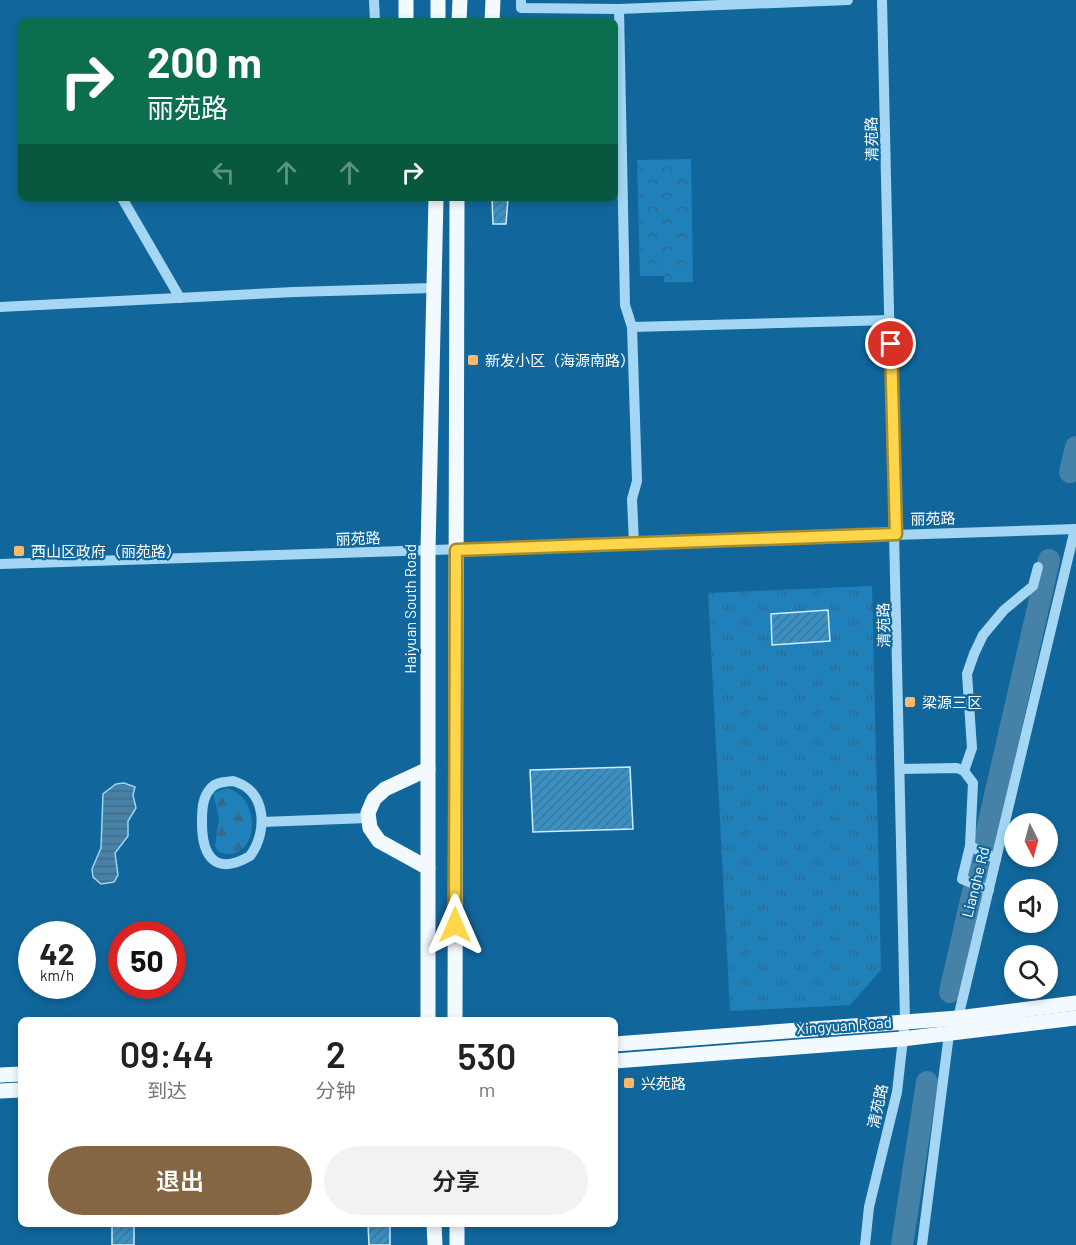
<!DOCTYPE html>
<html lang="zh">
<meta charset="utf-8">
<style>
body{margin:0;font-family:Barlow,"Noto Sans SC",sans-serif;background:#f2f2f2;color:#222;height:100vh;display:flex;flex-direction:column;font-size:22px;white-space:nowrap}
*{box-sizing:border-box;margin:0}
p{font-size:20px;color:#767676}
.icon{flex:none;width:33px;height:33px;fill:none;stroke:currentColor;stroke-width:2;stroke-linecap:round;stroke-linejoin:round}
.map{position:relative;flex:1;overflow:hidden}
.details{position:absolute;left:18px;top:1017px;width:600px;height:210px;display:flex;flex-direction:column;background:#fff;border-radius:9px;box-shadow:0 3px 9px #0003}
.details>*{flex:none}
.banner{position:absolute;left:18px;top:18px;width:600px;height:183px;border-radius:9px;box-shadow:0 3px 9px #0003;background:#0b6e4f;color:#fff;overflow:hidden}
.needle{width:39px;rotate:174deg}
.buttons{position:absolute;left:1004px;top:813px;display:grid;gap:12px}
.buttons a{display:grid;place-items:center;width:54px;height:54px;border-radius:50%;background:#fff;box-shadow:0 3px 9px #0003;font-size:30px}
.speed{position:absolute;left:18px;top:921px;display:flex;gap:12px;font-size:30px;font-weight:700;text-align:center}
.speed>*{display:grid;place-content:center;width:78px;height:78px;border-radius:50%;background:#fff;box-shadow:0 3px 9px #0003;line-height:1}
.speed small{font-size:15px;font-weight:400}
.speed .limit{border:9px solid #d22;background:#fff;color:#111}
.pin{position:absolute;display:grid;place-items:center;width:51px;height:51px;color:#fff;margin:-26px;border:3px solid #fff;border-radius:50%;box-shadow:0 2px 6px #0007}
.me{position:absolute;width:66px;margin:-33px;rotate:0deg;stroke-linejoin:round;filter:drop-shadow(0 0 4px #0008)}
.turn{display:flex;align-items:center;gap:21px;height:126px;padding:0 30px;font-size:27px}
.turn .icon{width:78px;height:78px;stroke-width:2.5}
.turn b{display:block;font-size:42px;line-height:51px}
.lanes{display:flex;align-items:center;height:57px;padding:0 30px;background:#0003;justify-content:center;gap:30px;direction:ltr}
.lanes .off{opacity:.35}
.eta{display:flex;justify-content:space-evenly;align-items:center;height:102px;text-align:center}
.eta b{font-size:36px;font-weight:600;line-height:42px}
.cta{display:flex;gap:12px;margin-top:auto;padding:12px 30px}
.cta a{flex:1;height:69px;border-radius:36px;background:#856642;color:#fff;font-size:24px;font-weight:600;line-height:69px;text-align:center}
.cta a+a{background:#f2f2f2;color:#222}
.map>svg:first-child{display:block}
.grass{fill:url(#grass-tufts)}
.forest{fill:url(#forest-firs)}
.park{fill:url(#park-crowns)}
.water{fill:url(#water-rules);stroke:#97d5f8;stroke-width:1.5}
.lines{fill:none;stroke-linecap:round;stroke-linejoin:round}
.river{stroke:#4682a7;stroke-width:22}
.building{fill:url(#building-hatch);stroke:#ceecfe;stroke-width:1.5}
.minor{stroke:#a5d7f4;stroke-width:10}
.major{stroke:#f3faff;stroke-width:15}
.route-casing{stroke:#a68a30;stroke-width:15}
.route{stroke:#ffd54a;stroke-width:10}
.poi-dot{fill:#ffb869;stroke:#11679c;stroke-width:2}
.labels{text-anchor:middle;dominant-baseline:central;stroke-width:4.5;stroke-linejoin:round;paint-order:stroke}
.street-label{font-size:15px;fill:#fff;stroke:#11679c}
.poi-label{font-size:15px;fill:#fff;stroke:#11679c;text-anchor:start}
</style>
<div class="map">
<svg width="1076" height="1245" viewBox="0 0 1076 1245">
<defs>
<pattern id="grass-tufts" width="24" height="20" patternUnits="userSpaceOnUse" patternTransform="scale(1.5)"><rect width="24" height="20" fill="#2080b9"/><path d="M3 7l-1-3M5 7V3M7 7l1-3M15 17l-1-3M17 17v-4M19 17l1-3" fill="none" stroke="#346988"/></pattern>
<pattern id="forest-firs" width="22" height="20" patternUnits="userSpaceOnUse" patternTransform="scale(1.5)"><rect width="22" height="20" fill="#2080b9"/><path d="M5 1l3.5 6h-7zM16 11l3.5 6h-7z" fill="#346988"/></pattern>
<pattern id="park-crowns" width="20" height="18" patternUnits="userSpaceOnUse" patternTransform="scale(1.5)"><rect width="20" height="18" fill="#2080b9"/><path d="M2 6a3 3 0 1 1 6 0M12 15a3 3 0 1 1 6 0" fill="none" stroke="#346988"/></pattern>
<pattern id="water-rules" width="6" height="5" patternUnits="userSpaceOnUse" patternTransform="scale(1.5)"><rect width="6" height="5" fill="#4682a7"/><path d="M0 2.5h6" fill="none" stroke="#496a7e"/></pattern>
<pattern id="building-hatch" width="6" height="6" patternUnits="userSpaceOnUse" patternTransform="scale(1.5)"><rect width="6" height="6" fill="#3a90c3"/><path d="M-1 1l2-2M0 6l6-6M5 7l2-2" fill="none" stroke="#407899"/></pattern>
</defs>
<rect width="100%" height="100%" fill="#11679c"/>
<path class="grass" d="M872,586L881,970L850,1005L730,1011L708,593Z"/>
<path class="forest" d="M227,788C265,799 258,866 218,852L215,846L219,818L213,793Z"/>
<path class="park" d="M691,159L693,282H664V276H640L637,160Z"/>
<path class="water" d="M124,783L135,787L133,795L136,808L128,821V836L115,853L118,875L114,882L101,884L93,877L92,869L101,848L103,794L116,784Z"/>
<g class="lines">
<g class="river">
<path d="M1070,472L1076,447"/>
<path d="M950,992L1049,560"/>
<path d="M902,1245L927,1082"/>
</g>
</g>
<g class="building">
<path d="M508,198L506,224H493L492,199Z"/>
<path d="M828,610L830,641L772,645L771,614Z"/>
<path d="M630,767L633,829L533,832L530,770Z"/>
<rect x="112" y="1224" width="22" height="21"/>
<path d="M368,1224H390V1245H369Z"/>
</g>
<g class="lines">
<g class="minor">
<path d="M374,0L375,21"/>
<path d="M521,0V8L619,9L848,0"/>
<path d="M619,9L625,305L632,327L637,481L632,499L634,544"/>
<path d="M122,198L180,298"/>
<path d="M0,307L294,292L432,288"/>
<path d="M632,327L890,320"/>
<path d="M0,564L1076,529"/>
<path d="M900,769L957,768L964,771L973,783L970,846L962,879L989,890"/>
<path d="M964,771L972,748L967,674L974,654L983,635L1004,610L1033,586L1038,567"/>
<path d="M233,781C267,790 268,832 250,856C216,876 202,857 202,823C202,811 202,797 211,788C216,782 225,782 233,781Z"/>
<path d="M262,822L368,818"/>
<path d="M970,846L996,859"/>
<path d="M865,1245L869,1207L897,1092L905,1021L882,0"/>
<path d="M922,1245L949,1034L958,1018L1075,529"/>
</g>
<g class="major">
<path d="M406,0V21"/>
<path d="M438,21V0"/>
<path d="M459,21L460,0"/>
<path d="M492,21L493,0"/>
<path d="M428,868L379,841L370,828L368,813L374,799L385,789L428,769"/>
<path d="M428,1020V550L436,198"/>
<path d="M455,1020L457,198"/>
<path d="M615,1044L958,1018L1076,1003"/>
<path d="M615,1061L902,1039L1076,1018"/>
<path d="M0,1075L21,1074"/>
<path d="M0,1091L21,1090"/>
<path d="M434,1224L435,1245"/>
<path d="M457,1224V1245"/>
</g>
</g>
<g class="lines">
<g class="route-casing">
<path id="route" d="M455,925L456,550L896,534L891,344"/>
</g>
<use href="#route" class="route"/>
</g>
<g class="poi-dot">
<rect x="467" y="354" width="12" height="12" rx="3"/>
<rect x="13" y="545" width="12" height="12" rx="3"/>
<rect x="904" y="696" width="12" height="12" rx="3"/>
<rect x="623" y="1077" width="12" height="12" rx="3"/>
</g>
<g class="labels">
<g class="street-label">
<text transform="translate(871 139) rotate(-91)">清苑路</text>
<text transform="translate(933 518) rotate(-1)">丽苑路</text>
<text transform="translate(358 538) rotate(-2)">丽苑路</text>
<text transform="translate(410 609) rotate(-90)">Haiyuan South Road</text>
<text transform="translate(883 625) rotate(-91)">清苑路</text>
<text transform="translate(975 882) rotate(-76)">Lianghe Rd</text>
<text transform="translate(844 1025) rotate(-4)">Xingyuan Road</text>
<text transform="translate(877 1106) rotate(-78)">清苑路</text>
</g>
<g class="poi-label">
<text x="485" y="360">新发小区（海源南路）</text>
<text x="31" y="551">西山区政府（丽苑路）</text>
<text x="922" y="702">梁源三区</text>
<text x="641" y="1083">兴苑路</text>
</g>
</g>
</svg>
<div class="buttons">
<a><svg class="needle" viewBox="-14 -14 28 28"><path d="M0-13l5 13h-10z" fill="#e53935"/><path d="M0 13l5-13h-10z" fill="#767676"/></svg></a>
<a><svg class="icon" aria-label="sound" viewBox="0 0 24 24"><path d="M4 9h4l5-4v14l-5-4H4zM17 9q2 3 0 6"/></svg></a>
<a><svg class="icon" aria-label="search" viewBox="0 0 24 24"><circle cx="10" cy="10" r="6"/><path d="M15 15l6 6"/></svg></a>
</div>
<div class="speed"><div>42<small>km/h</small></div><div class="limit">50</div></div>
<div class="pin" style="left:891px;top:344px;background:#d93025"><svg class="icon" aria-label="arrive" viewBox="0 0 24 24"><path d="M6 21V4h12l-3 4 3 4H6"/></svg></div>
<svg class="me" style="left:455px;top:925px" viewBox="-20 -20 40 40"><path d="M0-17L14 15 0 8-14 15z" fill="#ffd54a" stroke="#fff" stroke-width="4"/></svg>
<div class="banner">
<div class="turn"><svg class="icon" aria-label="right" viewBox="0 0 24 24"><path d="M7 20v-9h11M14 6l5 5-5 5"/></svg><div><b>200 m</b>丽苑路</div></div>
<div class="lanes"><svg class="icon off" aria-label="left" viewBox="0 0 24 24"><path d="M17 20v-9H6M10 6l-5 5 5 5"/></svg><svg class="icon off" aria-label="ahead" viewBox="0 0 24 24"><path d="M12 20V5M6 11l6-6 6 6"/></svg><svg class="icon off" aria-label="ahead" viewBox="0 0 24 24"><path d="M12 20V5M6 11l6-6 6 6"/></svg><svg class="icon" aria-label="right" viewBox="0 0 24 24"><path d="M7 20v-9h11M14 6l5 5-5 5"/></svg></div>
</div>
<section class="details">
<div class="eta">
<div><b>09:44</b><p>到达</p></div>
<div><b>2</b><p>分钟</p></div>
<div><b>530</b><p>m</p></div>
</div>
<div class="cta"><a>退出</a><a>分享</a></div>
</section>
</div>
